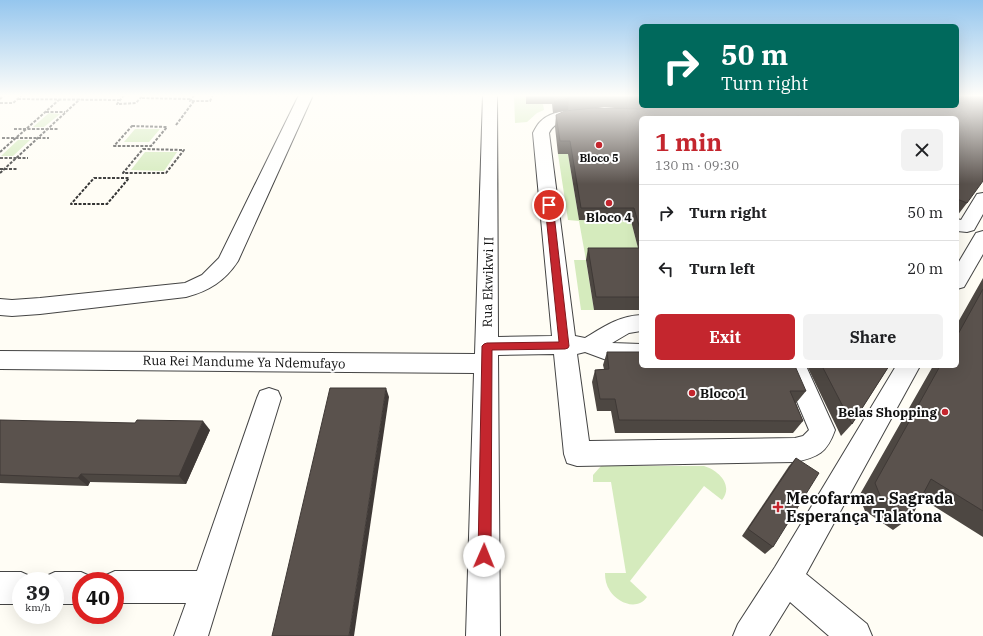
<!DOCTYPE html>
<meta charset="utf-8">
<style>
body{margin:0;font-family:"IBM Plex Serif",serif;background:#f2f2f2;color:#202124;height:100vh;display:flex;flex-direction:column;font-size:15px;white-space:nowrap}
*{box-sizing:border-box;margin:0}
p{font-size:13px;color:#757577}
.icon{flex:none;width:22px;height:22px;fill:none;stroke:currentColor;stroke-width:2;stroke-linecap:round;stroke-linejoin:round}
.map{position:relative;flex:1;overflow:hidden}
.sheet{position:absolute;left:639px;top:116px;width:320px;height:252px;display:flex;flex-direction:column;background:#fff;border-radius:6px;box-shadow:0 4px 16px #0002}
.sheet>*{flex:none}
.top-card{position:absolute;left:639px;top:24px;width:320px;height:84px;border-radius:6px;box-shadow:0 4px 16px #0002;background:#00695c;color:#fff;overflow:hidden}
.speed{position:absolute;left:12px;top:572px;display:flex;gap:8px;font-size:20px;font-weight:700;text-align:center}
.speed>*{display:grid;place-content:center;width:52px;height:52px;border-radius:50%;background:#fff;box-shadow:0 4px 16px #0002;line-height:1}
.speed small{font-size:10px;font-weight:400}
.speed .limit{border:6px solid #d22;background:#fff;color:#111}
.pin{position:absolute;display:grid;place-items:center;width:34px;height:34px;color:#fff;margin:-17px;border:2px solid #fff;border-radius:50%;box-shadow:0 1px 4px #0007}
.me{position:absolute;width:44px;margin:-22px;rotate:1deg;stroke-linejoin:round;filter:drop-shadow(0 0 3px #0008)}
.turn{display:flex;align-items:center;gap:14px;height:84px;padding:0 16px;font-size:18px}
.turn .icon{width:52px;height:52px;stroke-width:2.5}
.turn b{display:block;font-size:28px;line-height:34px}
.round{display:grid;place-items:center;flex:none;width:42px;height:42px;border-radius:6px;background:#f2f2f2}
.headline{display:flex;align-items:center;justify-content:space-between;height:68px;padding:0 16px}
h1{font-size:24px;font-weight:700;line-height:30px;color:#c4262e}
.cta{display:flex;gap:8px;margin-top:auto;padding:8px 16px}
.cta a{flex:1;height:46px;border-radius:6px;background:#c4262e;color:#fff;font-size:16px;font-weight:700;line-height:46px;text-align:center}
.cta a+a{background:#f2f2f2;color:#202124}
ul{padding:0;list-style:none}
li{display:flex;align-items:center;gap:12px;height:56px;padding:0 16px;border-top:1px solid #e0e0e0}
li div{flex:1}
li b{display:block;font-size:15px}
li em{font-style:normal}
.map>svg:first-child{display:block}
.green{fill:#d5ebbd}
.lines{fill:none;stroke-linecap:round;stroke-linejoin:round}
.minor-casing{stroke:#444;stroke-width:2}
.path{stroke:#333;stroke-width:2;stroke-dasharray:3 1.5;stroke-linecap:butt}
.minor{fill:#fff;fill-rule:evenodd}
.wall{fill:#4d4742;fill-rule:evenodd}
.shaded-wall{fill:#3f3936}
.building{fill:#5a524d;stroke:#3f3936}
.route{fill:#c4262e;stroke:#7f191e}
.poi-dot{fill:#c4262e;stroke:#fff;stroke-width:1.5}
.labels{text-anchor:middle;dominant-baseline:central;stroke-width:4;stroke-linejoin:round;paint-order:stroke}
.far-poi-label{font-size:11px;font-weight:bold;fill:#111;stroke:#fff}
.poi-label{font-size:13px;font-weight:bold;fill:#111;stroke:#fff}
.street-label{font-size:13px;fill:#111;stroke:#fff}
.near-poi-label{font-size:16px;font-weight:bold;fill:#111;stroke:#fff;text-anchor:start}
</style>
<div class="map">
<svg width="983" height="636" viewBox="0 0 983 636">
<rect width="100%" height="100%" fill="#fffdf5"/>
<g class="green">
<path d="M514,95H526L527,104H543L544,110L537,113L527,122L515,123Z"/>
<path d="M49,113L60,114L44,127H33Z"/>
<path d="M135,129H160L149,142H124Z"/>
<path d="M18,140H30L13,156H1Z"/>
<path d="M145,152H177L164,171L131,170Z"/>
<path d="M558,154H568L579,220L631,221L641,259L586,261L594,310H581L574,260H586L579,221L568,220Z"/>
<path d="M601,466H704C718,470 734,485 722,500L704,486L630,581L647,597C637,611 618,603 610,591C606,585 605,579 605,573H626L611,482H593V475Z"/>
</g>
<g class="lines">
<g class="minor-casing">
<g id="minor">
<path d="M299,95H313L238,261C225,281 209,291 186,297L40,314L12,316L0,315V299L12,300L40,298L185,283L202,275L219,258Z"/>
<path d="M483,95H497L498,337L552,336L533,133C535,129 537,125 540,122C550,110 577,108 591,112L593,115L591,118C576,122 557,116 549,133L575,336L585,338C603,327 619,316 641,315V331L629,333L612,343L641,344V362H612L585,352L577,354L589,441L795,438L803,436L809,430L782,366H806L835,430C827,453 818,457 795,462L577,466L567,463L564,454L554,354L498,355L500,636H466L474,373L0,369V351L475,354Z"/>
<path d="M654,106H674L696,115L698,118H678L656,109Z"/>
<path d="M983,193V214L974,230L967,232L957,231V219L961,220L977,194Z"/>
<path d="M983,231V254L964,287L957,289V265L976,233Z"/>
<path d="M896,366H920L806,574L867,624L872,636H829L790,602L769,636H733L738,624L775,567Z"/>
<path d="M269,388L278,391L281,398L208,636H174L186,603H115V581H102L104,576L115,571H197L257,398L260,391Z"/>
<path d="M0,572H21L32,577L34,581H21V604H0Z"/>
<path d="M55,572H81L92,577L94,581H81V604H55V581H42L44,577Z"/>
</g>
</g>
<g class="path">
<path d="M124,95L117,104L136,103L143,95"/>
<path d="M194,95L190,101H210L213,95"/>
<path d="M142,98L190,99"/>
<path d="M0,99L4,95"/>
<path d="M18,99L120,100"/>
<path d="M0,103H13L22,95"/>
<path d="M46,112H65"/>
<path d="M176,125L194,101"/>
<path d="M132,126L167,127L151,146H114Z"/>
<path d="M14,129H59"/>
<path d="M2,138H49"/>
<path d="M143,149L184,150L166,173H123Z"/>
<path d="M0,152L60,99"/>
<path d="M0,158H28"/>
<path d="M0,169H17"/>
<path d="M0,173L80,99"/>
<path d="M94,178H129L107,204H71Z"/>
</g>
<use href="#minor" class="minor"/>
</g>
<g class="wall">
<path d="M526,95H641V106H658V107H675L678,106H957L967,203L957,216V118H641V310H594L586,260L588,248H638L631,221L579,220L568,154H558L555,127L556,115L581,109L568,110L553,113L552,104H526ZM604,107L625,109L598,108Z"/>
<path d="M983,278V537L921,498L911,517L893,530L865,511L859,496L933,366H957V324Z"/>
<path d="M607,352L806,391L796,403L803,421L793,433H615L611,411H597L592,382L595,370L604,369L603,365Z"/>
<path d="M807,366H889L852,424L841,436Z"/>
<path d="M0,420L210,430L186,484L90,482L88,486L0,483Z"/>
<path d="M796,458L773,547L765,554L742,536L789,466Z"/>
</g>
<g class="shaded-wall">
<path d="M569,98L568,110L553,113L554,101Z"/>
<path d="M386,388L389,397L354,636H349Z"/>
<path d="M203,421L210,430L186,484L179,476Z"/>
<path d="M81,474L90,482L88,486L78,478Z"/>
</g>
<g class="building">
<path d="M553,95H641V98L606,96L569,98L554,101Z"/>
<path d="M957,95H983V181L967,203L957,199V118H804L798,116L795,118H641V233L634,208H581L570,141H560L556,115L565,111L593,108L644,109L645,107H675L676,106L681,107H702L703,106H957Z"/>
<path d="M588,248H641V297H596Z"/>
<path d="M983,289V511L931,479L911,517L881,498L875,483L940,366H957V336Z"/>
<path d="M607,352H641V366H795L806,391H790L803,421L619,420L615,399H600L595,370L609,369Z"/>
<path d="M822,366H889L852,424Z"/>
<path d="M330,388H386L349,636H272Z"/>
<path d="M0,420L135,423L137,420L203,421L179,476L81,474L78,478L0,475Z"/>
<path d="M796,458L819,473L773,547L748,529Z"/>
</g>
<linearGradient id="sky" x2="0" y2="1"><stop stop-color="#95c6ee"/><stop offset="0.52" stop-color="#fffefa"/><stop offset="1" stop-color="#fffefa" stop-opacity="0"/></linearGradient>
<rect width="983" height="184" fill="url(#sky)"/>
<path class="route" d="M546,203H552L553,205L569,346L568,348L565,349L492,350L491,556L489,561L484,562L480,561L478,556L482,346L484,344L487,343L559,342L545,205Z"/>
<g class="poi-dot">
<circle cx="599" cy="145" r="4"/>
<circle cx="609" cy="203" r="4"/>
<circle cx="692" cy="393" r="4"/>
<circle cx="945" cy="412" r="4"/>
<path d="M776 501h4v4h4v4h-4v4h-4v-4h-4v-4h4z"/>
</g>
<g class="labels">
<g class="far-poi-label">
<text x="599" y="158">Bloco 5</text>
</g>
<g class="poi-label">
<text x="609" y="217">Bloco 4</text>
<text x="700" y="393" text-anchor="start">Bloco 1</text>
<text x="937" y="412" text-anchor="end">Belas Shopping</text>
</g>
<g class="street-label">
<text transform="translate(488 282) rotate(-89)">Rua Ekwikwi II</text>
<text transform="translate(244 362) rotate(1)">Rua Rei Mandume Ya Ndemufayo</text>
</g>
<g class="near-poi-label">
<text x="786" y="498">Mecofarma - Sagrada<tspan x="786" dy="18">Esperança Talatona</tspan></text>
</g>
</g>
</svg>
<div class="speed"><div>39<small>km/h</small></div><div class="limit">40</div></div>
<div class="pin" style="left:549px;top:205px;background:#d93025"><svg class="icon" aria-label="arrive" viewBox="0 0 24 24"><path d="M6 21V4h12l-3 4 3 4H6"/></svg></div>
<svg class="me" style="left:484px;top:556px" viewBox="-20 -20 40 40"><circle r="19" fill="#fff"/><path d="M0-13L10 11 0 6-10 11z" fill="#c4262e"/></svg>
<div class="top-card">
<div class="turn"><svg class="icon" aria-label="right" viewBox="0 0 24 24"><path d="M7 20v-9h11M14 6l5 5-5 5"/></svg><div><b>50 m</b>Turn right</div></div>
</div>
<section class="sheet">
<div class="headline"><div><h1>1 min</h1><p>130 m · 09:30</p></div><a class="round"><svg class="icon" aria-label="close" viewBox="0 0 24 24"><path d="M6 6l12 12M18 6L6 18"/></svg></a></div>
<ul>
<li><svg class="icon" aria-label="right" viewBox="0 0 24 24"><path d="M7 20v-9h11M14 6l5 5-5 5"/></svg><div><b>Turn right</b></div><em>50 m</em></li>
<li><svg class="icon" aria-label="left" viewBox="0 0 24 24"><path d="M17 20v-9H6M10 6l-5 5 5 5"/></svg><div><b>Turn left</b></div><em>20 m</em></li>
</ul>
<div class="cta"><a>Exit</a><a>Share</a></div>
</section>
</div>
